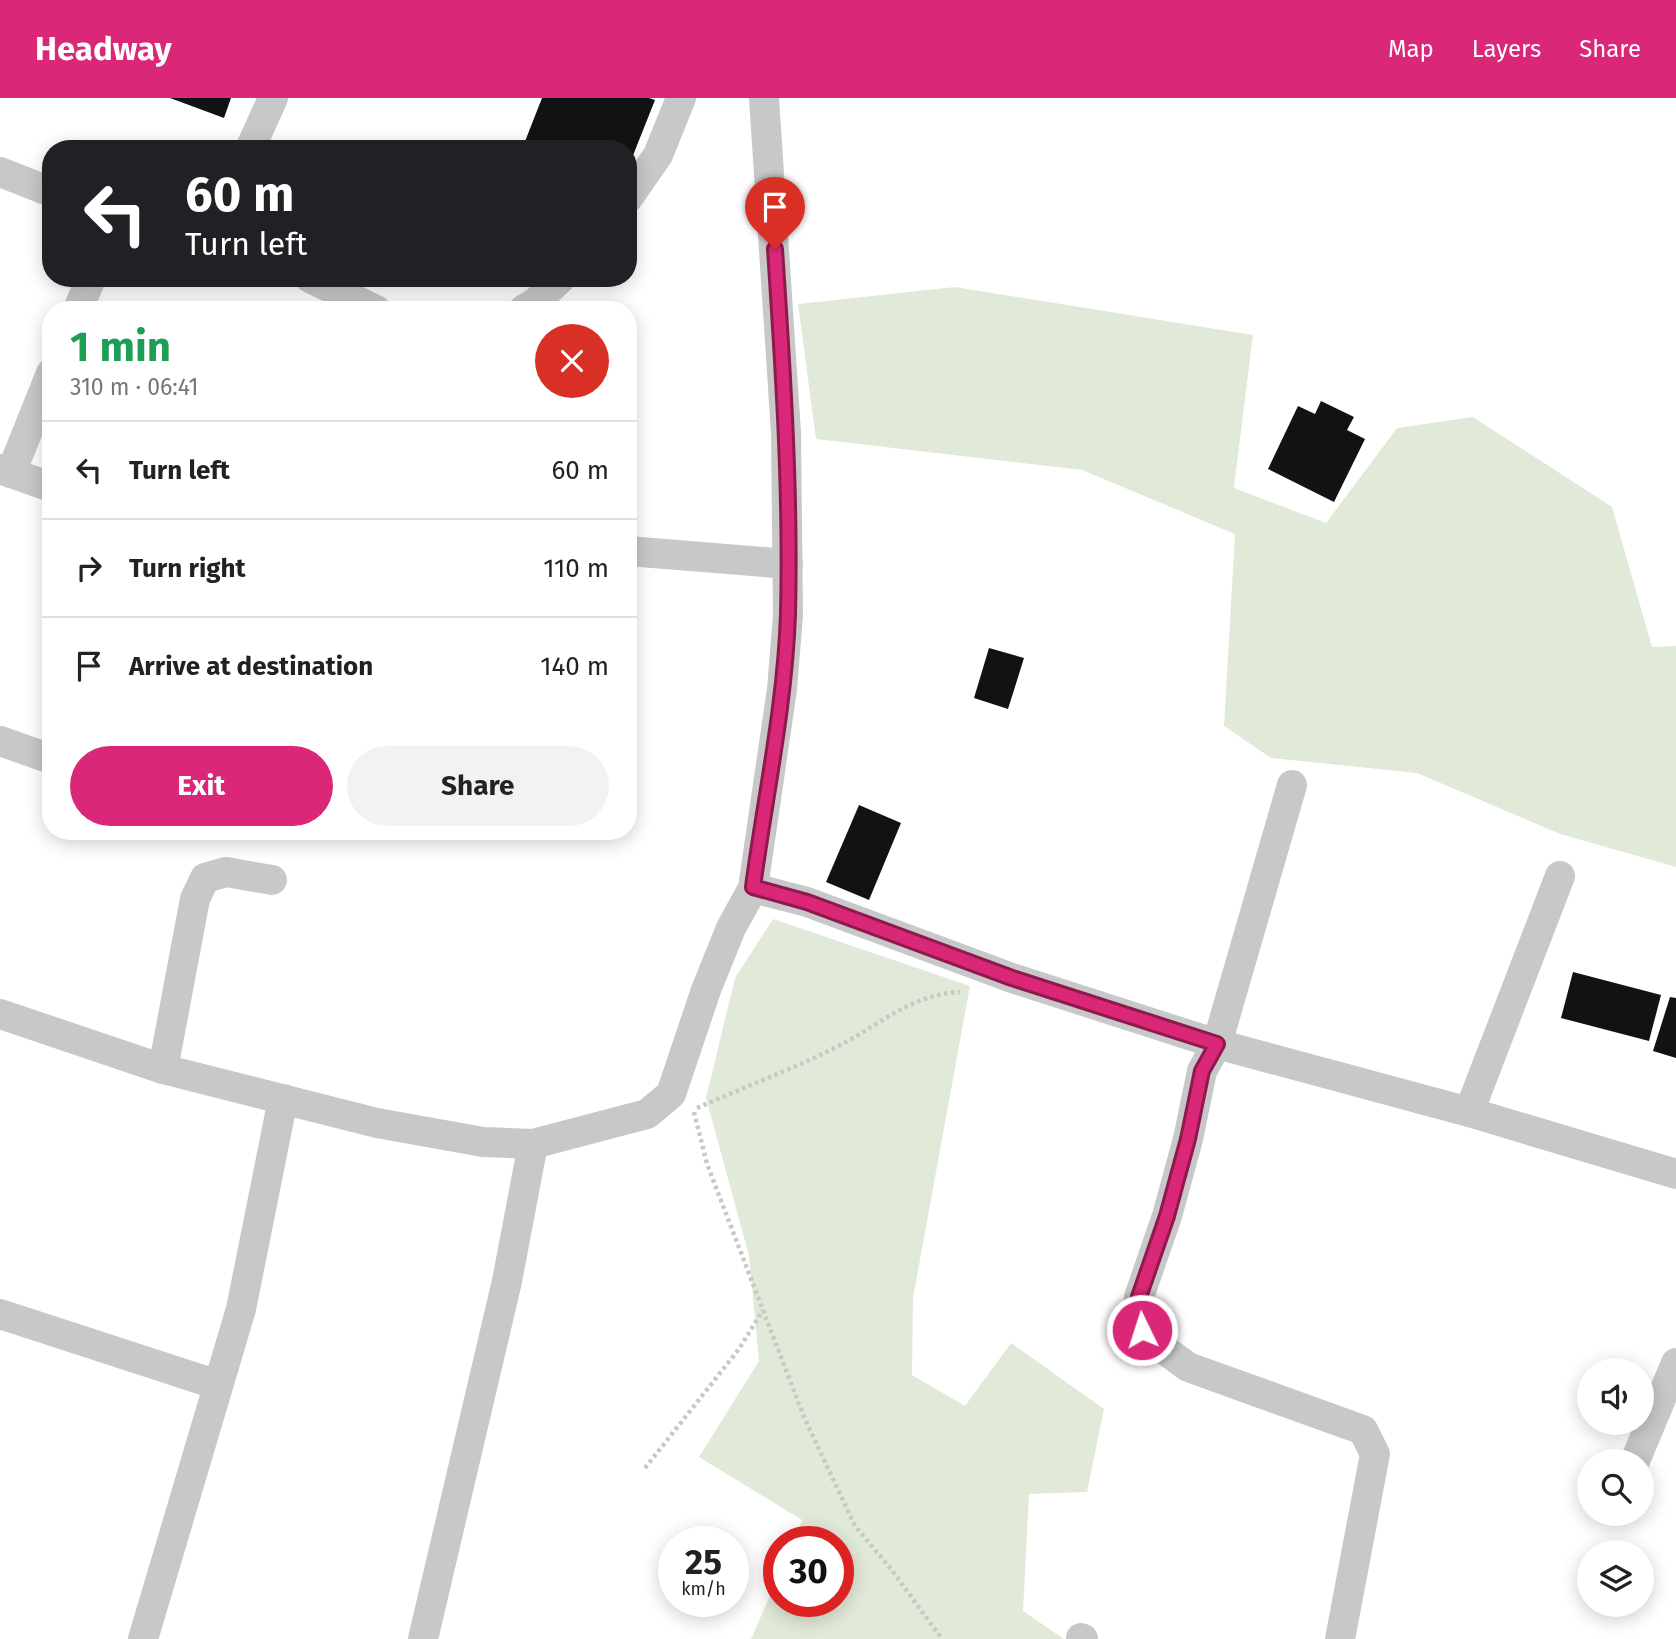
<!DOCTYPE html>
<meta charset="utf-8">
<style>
body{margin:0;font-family:"Fira Sans",sans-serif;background:#f2f2f2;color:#222;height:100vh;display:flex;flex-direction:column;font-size:26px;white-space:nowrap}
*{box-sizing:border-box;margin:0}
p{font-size:23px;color:#767676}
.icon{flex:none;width:38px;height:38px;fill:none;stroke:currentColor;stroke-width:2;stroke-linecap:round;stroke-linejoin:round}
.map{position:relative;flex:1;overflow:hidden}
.sheet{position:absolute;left:42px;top:203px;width:595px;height:539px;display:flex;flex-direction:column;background:#fff;border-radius:28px;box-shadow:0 4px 18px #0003}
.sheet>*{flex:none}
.banner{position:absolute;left:42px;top:42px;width:595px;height:147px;border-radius:28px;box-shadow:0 4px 18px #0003;background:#202124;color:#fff;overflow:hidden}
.buttons{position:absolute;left:1577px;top:1260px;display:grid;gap:14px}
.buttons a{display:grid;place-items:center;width:77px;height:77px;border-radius:50%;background:#fff;box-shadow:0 4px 18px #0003;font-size:35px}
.speed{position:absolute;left:658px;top:1428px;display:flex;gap:14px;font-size:35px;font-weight:700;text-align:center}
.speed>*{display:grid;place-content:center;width:91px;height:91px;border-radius:50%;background:#fff;box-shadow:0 4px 18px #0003;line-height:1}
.speed small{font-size:18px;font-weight:400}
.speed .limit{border:10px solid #d22;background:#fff;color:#111}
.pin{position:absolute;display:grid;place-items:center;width:60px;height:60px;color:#fff;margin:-72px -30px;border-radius:50% 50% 50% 0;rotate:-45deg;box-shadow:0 0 7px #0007}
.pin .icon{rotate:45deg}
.me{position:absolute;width:77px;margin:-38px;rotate:356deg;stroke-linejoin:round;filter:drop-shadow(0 0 5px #0008)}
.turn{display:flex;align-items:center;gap:24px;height:147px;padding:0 28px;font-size:32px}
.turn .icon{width:91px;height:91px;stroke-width:2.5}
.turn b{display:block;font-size:49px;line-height:60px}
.round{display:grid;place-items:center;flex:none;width:74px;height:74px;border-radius:37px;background:#f2f2f2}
.overview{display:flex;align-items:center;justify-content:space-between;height:119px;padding:0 28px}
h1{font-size:42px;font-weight:700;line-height:52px;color:#1e9e55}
.button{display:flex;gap:14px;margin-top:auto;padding:14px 28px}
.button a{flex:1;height:80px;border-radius:42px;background:#db2777;color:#fff;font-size:28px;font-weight:700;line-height:80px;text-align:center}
.button a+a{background:#f2f2f2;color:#222}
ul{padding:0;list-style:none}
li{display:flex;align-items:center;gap:21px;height:98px;padding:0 28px;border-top:2px solid #e0e0e0}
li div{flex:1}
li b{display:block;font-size:26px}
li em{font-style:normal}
header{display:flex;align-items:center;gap:42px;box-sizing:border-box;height:98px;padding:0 35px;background:#db2777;color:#fff}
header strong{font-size:33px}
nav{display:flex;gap:38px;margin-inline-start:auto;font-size:24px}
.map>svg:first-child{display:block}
.green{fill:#e1ead8}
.building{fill:#121212}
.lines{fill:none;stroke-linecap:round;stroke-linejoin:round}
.path{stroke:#c8c8c8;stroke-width:4.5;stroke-dasharray:3.5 3.5;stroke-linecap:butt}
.minor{stroke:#c8c8c8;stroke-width:30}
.route-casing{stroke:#8e194d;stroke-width:18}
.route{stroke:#db2777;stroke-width:12}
</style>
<header>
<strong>Headway</strong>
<nav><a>Map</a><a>Layers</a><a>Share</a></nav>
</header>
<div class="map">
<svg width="1676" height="1541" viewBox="0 0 1676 1541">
<rect width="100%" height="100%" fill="#fff"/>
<g class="green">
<path d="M955,189L1253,237L1234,390L1326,425L1397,330L1473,319L1612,409L1652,549L1676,548V769L1560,736L1417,675L1271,660L1224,628L1235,436L1082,372L816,341L798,206Z"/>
<path d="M773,821L970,888L913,1200L912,1277L965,1308L1011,1245L1104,1311L1087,1394L1029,1396L1023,1513L1064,1541H751L779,1477V1503H838V1444H793L802,1422L699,1359L759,1263L749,1158L706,1000L735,880Z"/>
</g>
<g class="building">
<path d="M170,0H231L224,20Z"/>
<path d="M542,0H649L655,2L628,70V51H522Z"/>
<path d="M1321,303L1354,319L1347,332L1365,341L1334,404L1268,371L1298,308L1315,316Z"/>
<path d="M989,550L1024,560L1008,611L974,600Z"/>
<path d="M859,707L901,725L869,802L826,784Z"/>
<path d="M1573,874L1661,897L1649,943L1561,920Z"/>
<path d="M1670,899L1676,900V960L1653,953Z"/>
</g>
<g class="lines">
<g class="path">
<path d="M697,1010C746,988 797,970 844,945C885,923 911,897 960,894"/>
<path d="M694,1014L707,1066L804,1319L855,1428L891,1471L942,1541"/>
<path d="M645,1370L739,1251L763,1212"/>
</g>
<g class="minor">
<path d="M250,51L273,0"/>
<path d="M0,74L51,94"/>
<path d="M628,100L658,57L681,0"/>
<path d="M310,180L376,212"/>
<path d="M78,212L91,180"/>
<path d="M523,212L536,204L561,180"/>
<path d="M0,371L51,389"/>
<path d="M11,375L51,275"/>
<path d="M628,453L788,466"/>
<path d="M0,643L51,661"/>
<path d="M1292,687L1217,946L1202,973L1188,1041L1167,1118L1139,1199L1138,1219L1142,1232L1157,1246L1188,1269L1363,1332L1375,1356L1340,1541"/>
<path d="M753,790L807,804L1012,880L1217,946L1469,1014L1676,1076"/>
<path d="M0,916L163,971L377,1025L483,1044L533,1046L647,1016L671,996L706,892L731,830L753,790L782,591L788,517L786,335L764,0"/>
<path d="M163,971L195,801L205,780L226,774L272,782"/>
<path d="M1469,1014L1560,778"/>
<path d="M0,1216L218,1287"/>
<path d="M1635,1363L1676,1265"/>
<path d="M1081,1540L1083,1541"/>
<path d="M143,1541L241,1211L283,1001"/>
<path d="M423,1541L507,1183L533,1046"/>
</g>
</g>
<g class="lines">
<g class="route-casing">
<path id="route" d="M775,151C783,272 791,394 788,516C785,608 765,699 753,789L807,804L1012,880L1217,946L1202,973L1188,1041L1167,1118L1139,1199L1138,1219L1142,1232"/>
</g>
<use href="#route" class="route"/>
</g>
</svg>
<div class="buttons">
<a><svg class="icon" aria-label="sound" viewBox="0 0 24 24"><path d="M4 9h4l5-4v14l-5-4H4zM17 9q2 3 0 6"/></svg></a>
<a><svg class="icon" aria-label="search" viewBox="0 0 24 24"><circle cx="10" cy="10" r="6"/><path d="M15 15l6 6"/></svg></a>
<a><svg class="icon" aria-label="layers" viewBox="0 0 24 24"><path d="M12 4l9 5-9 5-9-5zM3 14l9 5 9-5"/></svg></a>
</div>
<div class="speed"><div>25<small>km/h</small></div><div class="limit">30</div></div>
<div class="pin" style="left:775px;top:151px;background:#d93025"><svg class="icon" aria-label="arrive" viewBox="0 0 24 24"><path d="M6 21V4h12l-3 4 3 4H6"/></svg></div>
<svg class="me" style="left:1142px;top:1232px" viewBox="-20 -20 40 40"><circle r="17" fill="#db2777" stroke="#fff" stroke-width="3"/><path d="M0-11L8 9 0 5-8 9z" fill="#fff"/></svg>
<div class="banner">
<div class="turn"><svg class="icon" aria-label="left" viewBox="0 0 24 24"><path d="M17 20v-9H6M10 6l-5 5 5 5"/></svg><div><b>60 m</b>Turn left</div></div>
</div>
<section class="sheet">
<div class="overview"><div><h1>1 min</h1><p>310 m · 06:41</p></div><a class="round" style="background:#d93025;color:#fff"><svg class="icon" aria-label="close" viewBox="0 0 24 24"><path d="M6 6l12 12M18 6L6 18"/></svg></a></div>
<ul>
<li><svg class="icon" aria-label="left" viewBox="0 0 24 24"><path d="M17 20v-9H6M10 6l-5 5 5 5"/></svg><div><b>Turn left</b></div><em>60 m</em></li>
<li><svg class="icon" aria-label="right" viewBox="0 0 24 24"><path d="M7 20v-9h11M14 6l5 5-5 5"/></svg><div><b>Turn right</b></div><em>110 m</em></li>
<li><svg class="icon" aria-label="arrive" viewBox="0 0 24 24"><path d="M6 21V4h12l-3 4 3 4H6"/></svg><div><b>Arrive at destination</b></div><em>140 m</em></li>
</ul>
<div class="button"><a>Exit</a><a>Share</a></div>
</section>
</div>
